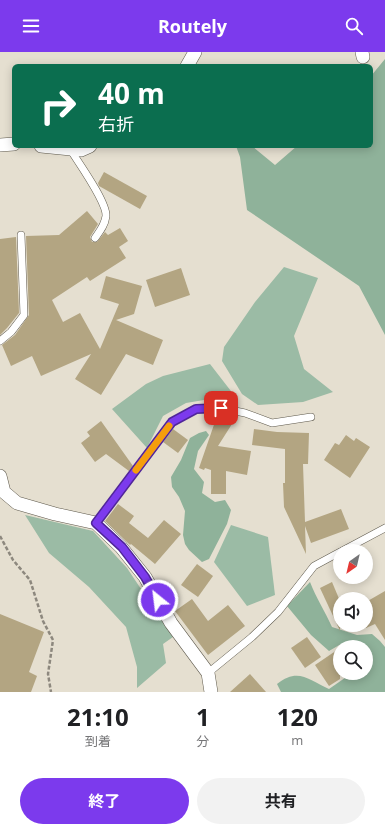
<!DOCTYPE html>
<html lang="ja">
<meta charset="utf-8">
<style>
body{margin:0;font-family:"Open Sans","Noto Sans JP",sans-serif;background:#f2f2f2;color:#202124;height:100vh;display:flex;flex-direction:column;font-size:15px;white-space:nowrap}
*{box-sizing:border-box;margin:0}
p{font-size:13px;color:#757577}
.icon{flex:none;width:22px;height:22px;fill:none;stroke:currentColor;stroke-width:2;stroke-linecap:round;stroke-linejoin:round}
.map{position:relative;height:640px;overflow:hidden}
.side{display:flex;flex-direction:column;background:#fff;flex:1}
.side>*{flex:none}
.hud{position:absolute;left:12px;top:12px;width:361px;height:84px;border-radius:6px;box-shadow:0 2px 10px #0003;background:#0b6e4f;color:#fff;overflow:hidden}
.needle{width:26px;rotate:214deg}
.fabs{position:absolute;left:333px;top:492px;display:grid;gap:8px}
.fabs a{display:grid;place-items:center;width:40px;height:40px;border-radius:50%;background:#fff;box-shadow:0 2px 10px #0003;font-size:20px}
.pin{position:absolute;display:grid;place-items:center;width:34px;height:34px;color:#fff;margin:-17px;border-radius:8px;box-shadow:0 2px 6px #0006}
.me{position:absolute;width:44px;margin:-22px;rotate:331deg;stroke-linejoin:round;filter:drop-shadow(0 0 3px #0008)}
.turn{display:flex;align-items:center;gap:14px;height:84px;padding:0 20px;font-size:18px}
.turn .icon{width:52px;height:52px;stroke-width:2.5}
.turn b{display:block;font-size:28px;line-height:34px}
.eta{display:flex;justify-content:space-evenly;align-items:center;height:68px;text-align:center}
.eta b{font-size:24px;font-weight:700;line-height:28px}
.action{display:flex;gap:8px;margin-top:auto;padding:8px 20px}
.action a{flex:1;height:46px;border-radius:24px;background:#7c3aed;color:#fff;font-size:16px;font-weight:700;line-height:46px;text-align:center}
.action a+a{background:#f2f2f2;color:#202124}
header{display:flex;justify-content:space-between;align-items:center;height:52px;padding:0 20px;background:#7c3aed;color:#fff;font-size:18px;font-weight:700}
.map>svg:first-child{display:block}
.green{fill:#9bbba5}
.forest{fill:#8fb29a}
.building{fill:#b3a582}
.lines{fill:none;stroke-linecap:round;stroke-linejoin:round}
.lane-casing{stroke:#5e594c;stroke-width:8}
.street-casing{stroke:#5e594c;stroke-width:14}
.path{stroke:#8d887e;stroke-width:2.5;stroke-dasharray:4 2;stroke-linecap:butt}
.lane{stroke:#fff;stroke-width:7}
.street{stroke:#fff;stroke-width:13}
.route-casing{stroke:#51269a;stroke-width:10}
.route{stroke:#7c3aed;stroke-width:7}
.slow{stroke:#f59e0b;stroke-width:7}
</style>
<header><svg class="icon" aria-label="menu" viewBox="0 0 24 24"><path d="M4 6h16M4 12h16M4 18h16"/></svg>Routely<svg class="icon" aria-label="search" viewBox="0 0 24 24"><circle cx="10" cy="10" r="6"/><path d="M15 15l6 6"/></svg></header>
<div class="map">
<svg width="385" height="640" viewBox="0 0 385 640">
<rect width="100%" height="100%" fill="#e5dfd0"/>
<g class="green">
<path d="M284,215L318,226L294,284L304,317L333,340L303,350L258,353L242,342L222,309L224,295L255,250Z"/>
<path d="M210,312L234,343L186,351L163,364L147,396L112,357L146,332L163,324Z"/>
<path d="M25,463L93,479L127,516L173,585L163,592L166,611L137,636V615L126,575L89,535L49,501Z"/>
<path d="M231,473L268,485L275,543L247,554L214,510Z"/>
</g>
<g class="forest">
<path d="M385,7V283L359,234L247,158L240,105L236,94H252L275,113L297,94H371V24Z"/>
<path d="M206,379L209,383L198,399L194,417L204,430L202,441L215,450L225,448L231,458L227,472L209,507L202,510L189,498L185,492L183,483L185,459L179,445L172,435L171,425L181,408L190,386L199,381Z"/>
<path d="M310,530C316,546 325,559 332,575L357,583L372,582L380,589L385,595V640H281L277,632C298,615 309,628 329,637L352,621H366V595H344L341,592L329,599L311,583L287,554Z"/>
</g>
<g class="building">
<path d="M104,120L147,144L140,157L99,134L98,131Z"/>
<path d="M87,159L98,172L90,185L92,190H97L105,180L108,183L120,176L128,189L119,195L126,206L90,229L87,225L52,248L63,270L80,261L100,297L119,252L100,246L106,224L142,234L134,262L116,268L163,288L153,313L126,302L101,343L75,327L91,302L41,324L32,304L11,314L2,293L15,283L29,263L26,184L59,183Z"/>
<path d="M16,185L19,261L7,276L0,283V187Z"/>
<path d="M181,216L190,243L155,255L146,228Z"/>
<path d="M217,364L232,372L218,394L251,399L247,423L226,419V442H211V418L205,416L204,418L199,416Z"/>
<path d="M101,369L133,414L129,419L106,402L95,410L81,391L90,384L87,380Z"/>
<path d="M173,377L188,388L178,401L163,390Z"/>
<path d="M254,377L277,380L309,381L308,412H303L305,470L341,457L349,477L311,491L305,474L306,502L284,455L283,431H285V397L252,393Z"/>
<path d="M346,383L354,389L356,386L370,395L350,426L324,408L335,391L339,393Z"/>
<path d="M118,452L134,464L129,471L148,486L164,468L181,482L155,512L131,492L130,493L129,492L105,469Z"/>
<path d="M197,512L213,524L198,545L181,533Z"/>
<path d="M332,530L340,549V579L320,536Z"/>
<path d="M385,539V588L375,572L366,576V550Z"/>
<path d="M192,547L208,569L228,553L245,574L208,603L175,559Z"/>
<path d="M0,562L44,580L29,620L37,624L31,640H0Z"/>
<path d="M307,585L321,605L305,616L291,596Z"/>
<path d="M340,596V627L329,634L315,613Z"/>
<path d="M250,622L266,640H230Z"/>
</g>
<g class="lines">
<g class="lane-casing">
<g id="lane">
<path d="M70,97C78,110 107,150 106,164C105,173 100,179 95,186"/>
<path d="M0,289L11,280L24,263L21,183"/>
<path d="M96,471L172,370L196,357L221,356L245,361L272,371L311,365"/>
<path d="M342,499L385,476"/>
<path d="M208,621L252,585L278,560L314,514L340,500"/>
</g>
</g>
<g class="street-casing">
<g id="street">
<path d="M362,0L363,5"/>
<path d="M187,14L195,0"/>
<path d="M0,93L14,92"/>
<path d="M41,94L81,98L90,94"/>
<path d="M0,424L4,440L17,451L55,462L96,471L121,495L145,525L171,571L208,621L211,640"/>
</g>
</g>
<path class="path" d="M0,484L13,508L30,528L43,569L53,588L48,622L51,640"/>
<use href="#lane" class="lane"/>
<use href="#street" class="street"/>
</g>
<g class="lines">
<g class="route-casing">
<path id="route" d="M158,548L145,525L122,495L96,471L172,370L196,357L221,356"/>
</g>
<use href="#route" class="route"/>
<path class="slow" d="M136,418L169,374"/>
</g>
</svg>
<div class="fabs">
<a><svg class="needle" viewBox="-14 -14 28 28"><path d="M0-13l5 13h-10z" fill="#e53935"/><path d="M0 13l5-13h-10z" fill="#757577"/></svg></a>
<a><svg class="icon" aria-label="sound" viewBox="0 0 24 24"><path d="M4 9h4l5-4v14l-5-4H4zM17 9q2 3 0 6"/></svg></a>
<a><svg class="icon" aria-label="search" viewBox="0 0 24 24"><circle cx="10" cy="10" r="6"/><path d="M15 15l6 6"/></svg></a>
</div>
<div class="pin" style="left:221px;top:356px;background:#d93025"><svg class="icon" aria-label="arrive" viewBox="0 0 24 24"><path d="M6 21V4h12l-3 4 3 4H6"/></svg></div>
<svg class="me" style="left:158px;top:548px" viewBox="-20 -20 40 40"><circle r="17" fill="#7c3aed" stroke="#fff" stroke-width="3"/><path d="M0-11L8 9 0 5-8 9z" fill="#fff"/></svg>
<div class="hud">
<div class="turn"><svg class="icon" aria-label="right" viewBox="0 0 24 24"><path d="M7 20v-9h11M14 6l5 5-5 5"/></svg><div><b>40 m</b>右折</div></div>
</div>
</div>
<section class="side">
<div class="eta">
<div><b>21:10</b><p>到着</p></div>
<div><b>1</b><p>分</p></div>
<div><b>120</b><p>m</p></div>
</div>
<div class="action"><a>終了</a><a>共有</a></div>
</section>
